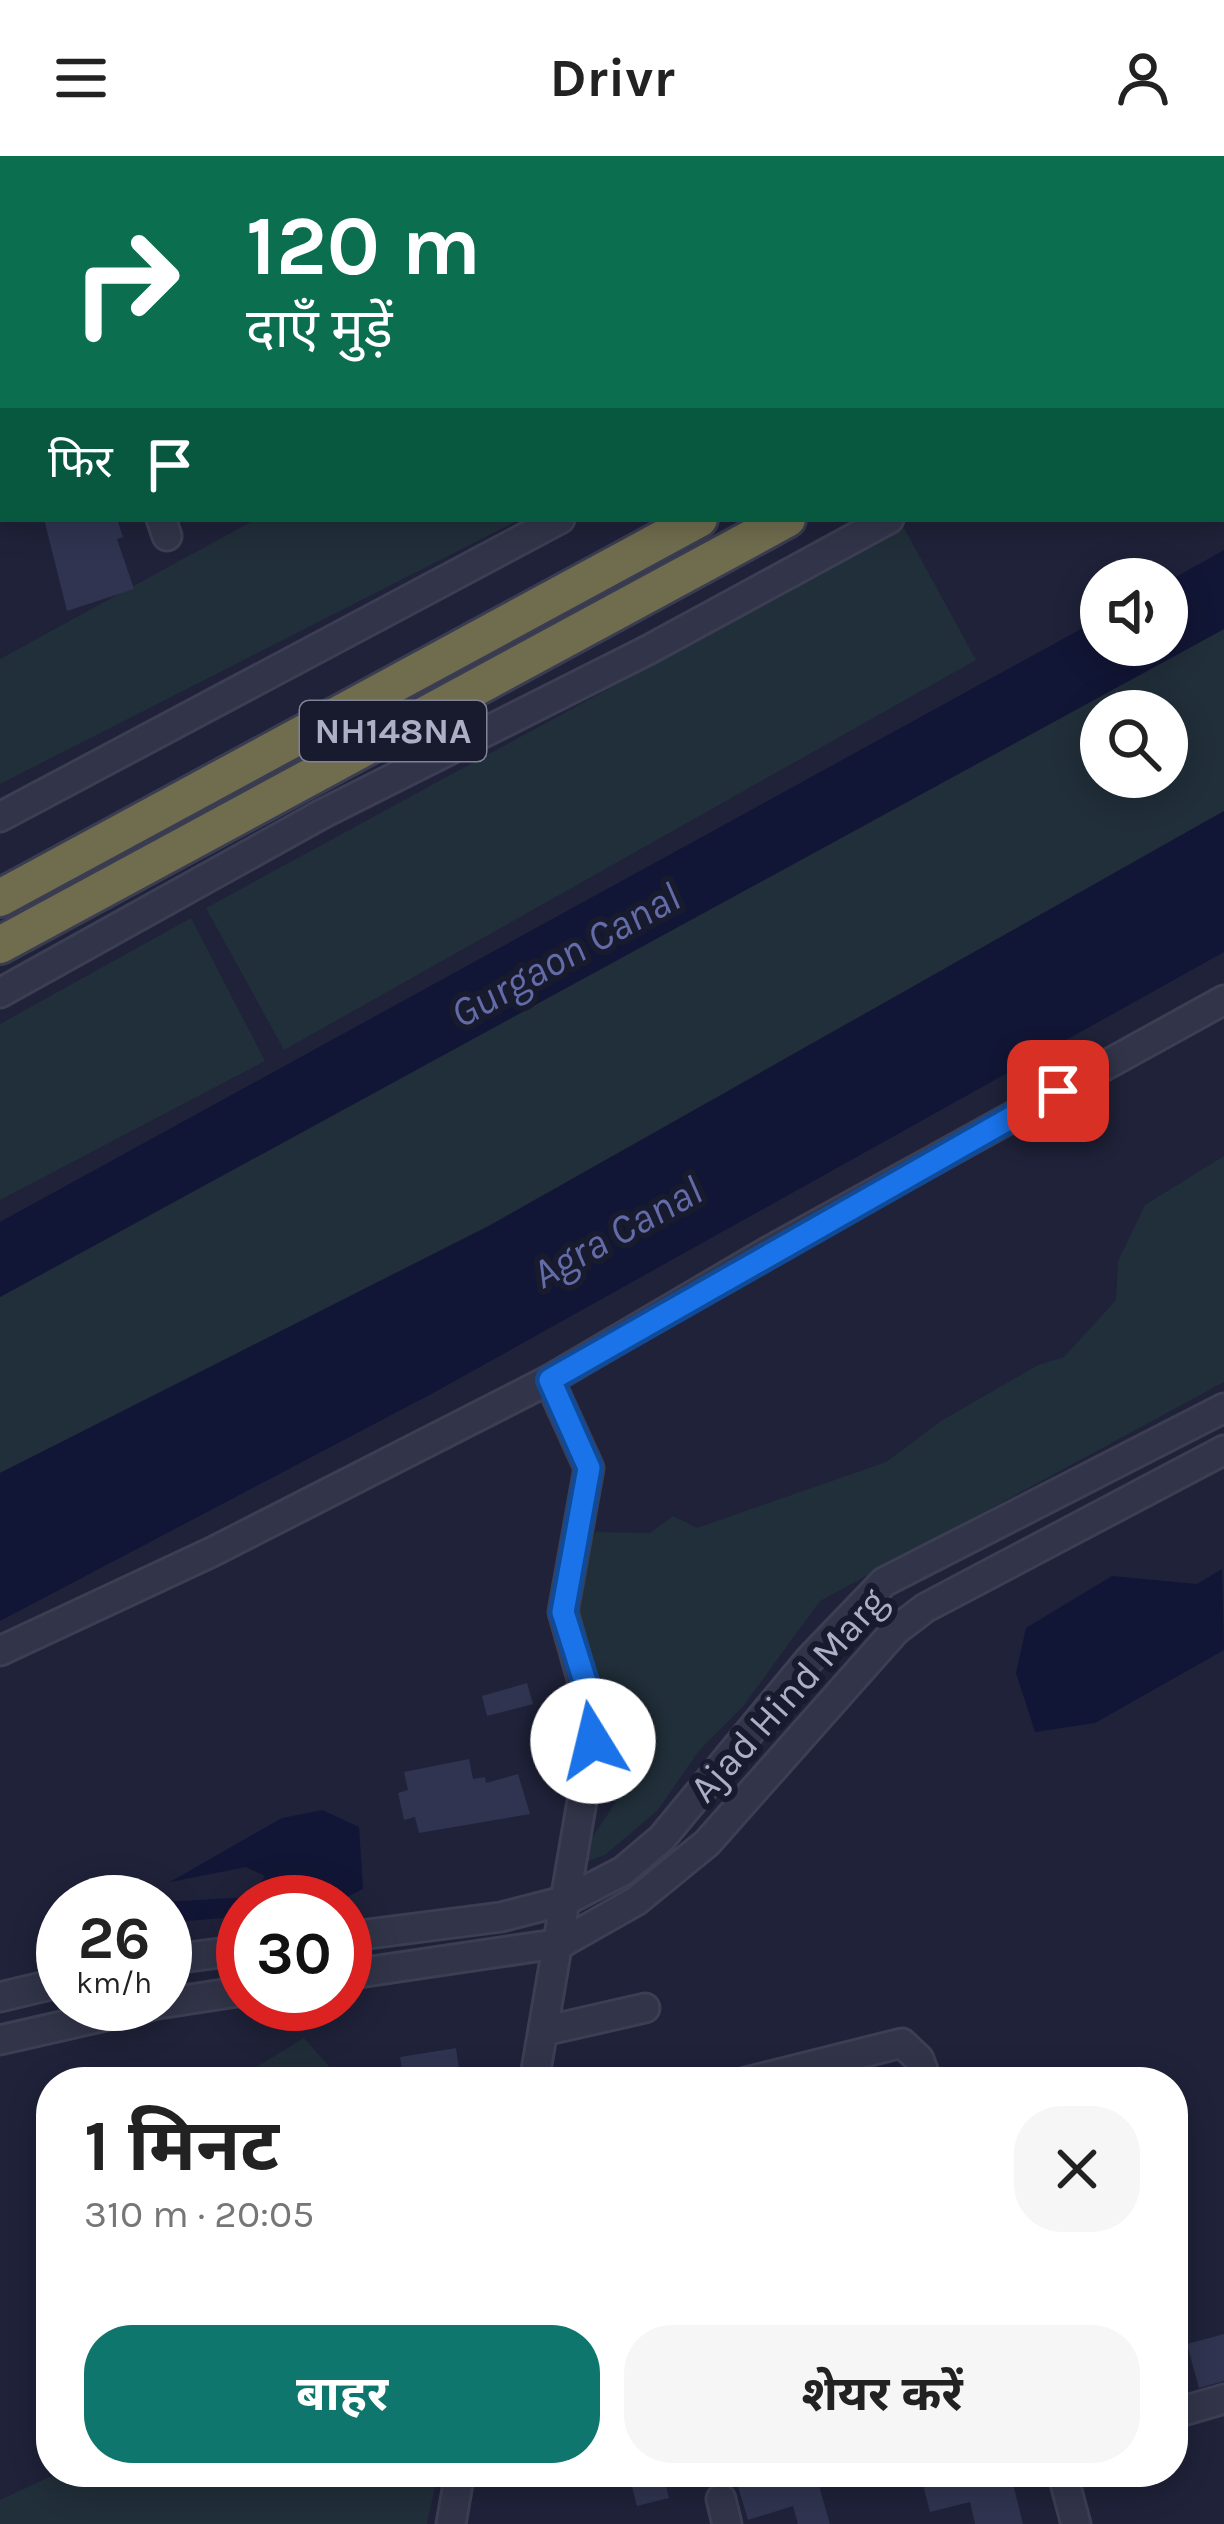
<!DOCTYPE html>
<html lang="hi">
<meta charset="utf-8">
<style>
body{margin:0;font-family:Karla,"Noto Sans Devanagari",sans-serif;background:#f6f6f6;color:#222;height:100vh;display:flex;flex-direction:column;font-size:45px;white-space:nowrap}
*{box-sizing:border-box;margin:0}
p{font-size:39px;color:#767676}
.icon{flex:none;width:66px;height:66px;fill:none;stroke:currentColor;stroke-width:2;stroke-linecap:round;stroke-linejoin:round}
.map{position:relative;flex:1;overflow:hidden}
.sheet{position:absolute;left:36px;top:1911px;width:1152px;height:420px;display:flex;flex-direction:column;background:#fff;border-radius:48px;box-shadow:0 6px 30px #0003}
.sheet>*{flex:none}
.banner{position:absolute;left:0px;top:0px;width:1224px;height:366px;box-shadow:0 6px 30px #0003;background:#0b6e4f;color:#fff;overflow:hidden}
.buttons{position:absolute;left:1080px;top:402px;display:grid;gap:24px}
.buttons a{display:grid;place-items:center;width:108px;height:108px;border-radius:50%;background:#fff;box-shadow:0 6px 30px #0003;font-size:60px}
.speed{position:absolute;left:36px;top:1719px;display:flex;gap:24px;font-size:60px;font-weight:700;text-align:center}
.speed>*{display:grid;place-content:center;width:156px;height:156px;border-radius:50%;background:#fff;box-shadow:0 6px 30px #0003;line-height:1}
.speed small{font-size:30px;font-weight:400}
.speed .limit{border:18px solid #d22;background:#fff;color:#111}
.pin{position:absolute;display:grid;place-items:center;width:102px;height:102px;color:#fff;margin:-51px;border-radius:24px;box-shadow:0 6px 18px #0006}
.me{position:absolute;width:132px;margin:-66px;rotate:351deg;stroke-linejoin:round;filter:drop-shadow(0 0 9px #0008)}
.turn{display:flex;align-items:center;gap:42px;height:252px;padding:0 48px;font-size:54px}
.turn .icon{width:156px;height:156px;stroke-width:2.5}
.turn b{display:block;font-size:84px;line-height:102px}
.then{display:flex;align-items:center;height:114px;padding:0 48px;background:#0003;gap:24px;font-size:45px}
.round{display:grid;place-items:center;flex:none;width:126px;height:126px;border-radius:48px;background:#f6f6f6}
.overview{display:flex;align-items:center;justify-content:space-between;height:204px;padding:0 48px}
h1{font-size:72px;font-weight:700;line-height:90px}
.cta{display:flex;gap:24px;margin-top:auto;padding:24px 48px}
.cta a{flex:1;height:138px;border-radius:48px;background:#0f766e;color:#fff;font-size:48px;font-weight:700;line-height:138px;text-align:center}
.cta a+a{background:#f6f6f6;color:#222}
header{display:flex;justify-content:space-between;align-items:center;height:156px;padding:0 48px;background:#fff;font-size:54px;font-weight:700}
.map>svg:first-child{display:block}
.green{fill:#212f3a;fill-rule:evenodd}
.water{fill:#121636}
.building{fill:#303450}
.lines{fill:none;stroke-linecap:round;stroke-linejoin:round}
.minor-casing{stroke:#3c3e53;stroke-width:33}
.highway-casing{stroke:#3a3c51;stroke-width:42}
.minor{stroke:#323549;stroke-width:27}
.highway{stroke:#706d4f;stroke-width:36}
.route-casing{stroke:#114b97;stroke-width:30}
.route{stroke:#1a73e8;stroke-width:21}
.labels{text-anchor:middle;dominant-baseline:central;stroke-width:12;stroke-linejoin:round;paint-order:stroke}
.shield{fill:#181a2d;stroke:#808298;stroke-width:3}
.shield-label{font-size:36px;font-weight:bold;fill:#adafc6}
.street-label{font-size:39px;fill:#adafc6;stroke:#181a2d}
.water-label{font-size:42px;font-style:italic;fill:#636ba8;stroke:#181a2d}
</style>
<header><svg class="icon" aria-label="menu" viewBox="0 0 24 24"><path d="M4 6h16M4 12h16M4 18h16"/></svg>Drivr<svg class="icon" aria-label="person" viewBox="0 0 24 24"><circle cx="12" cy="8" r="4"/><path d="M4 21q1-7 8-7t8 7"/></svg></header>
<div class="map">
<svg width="1224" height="2368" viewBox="0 0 1224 2368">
<rect width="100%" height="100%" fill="#1f2239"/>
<g class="green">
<path d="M256,363H521L0,628V503Z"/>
<path d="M904,372L976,504L284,894L206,752Z"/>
<path d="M1224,473V655L488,1070L0,1317V1141ZM1101,555H1167V621H1101Z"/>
<path d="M191,762L265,905L0,1044V868Z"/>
<path d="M1224,1000V1226L820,1445L744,1549L698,1596L658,1654L605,1699L573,1711L636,1615L603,1558L569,1430L596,1376L650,1377L673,1360L697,1372L886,1306L941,1265L1038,1209L1064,1201L1116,1144L1118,1105L1145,1049Z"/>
<path d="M304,1882L343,1926H232Z"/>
<path d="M60,2316H438L427,2368H0V2344Z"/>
</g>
<g class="water">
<path d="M1224,394V473L0,1141V1066L1101,462V489H1167V426Z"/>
<path d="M1224,655V796L435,1236L0,1465V1317L489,1070Z"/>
<path d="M1222,1413L1224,1494L1095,1567L1035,1576L1016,1517L1026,1472L1112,1420L1197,1428Z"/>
<path d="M322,1654L359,1671L363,1733L337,1746H243V1760L165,1767L162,1746L251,1741L265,1720L246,1711L170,1726L282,1662Z"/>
</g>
<g class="building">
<path d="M44,363H117L123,381L117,383L134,433L67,455Z"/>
<path d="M527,1527L533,1548L487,1560L482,1540Z"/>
<path d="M469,1603L473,1623L485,1621L486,1627L518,1618L530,1658L419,1677L415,1661L404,1664L398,1637L408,1634L404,1616Z"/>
<path d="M456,1892L461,1926H404L400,1901Z"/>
<path d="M1224,2178V2225L1199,2232L1187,2188Z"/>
<path d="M765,2316H815L830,2368H798L793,2350L748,2364L736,2324Z"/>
<path d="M940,2316H1010L1023,2368H975L970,2346L930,2356L921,2321Z"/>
<path d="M663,2318L669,2342L637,2350L631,2327Z"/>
</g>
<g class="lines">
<g class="minor-casing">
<g id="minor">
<path d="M30,0L31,3"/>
<path d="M249,0L250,3"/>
<path d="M469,0L470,3"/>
<path d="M1163,0L1164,3"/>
<path d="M183,3L192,0"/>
<path d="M704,3L709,0"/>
<path d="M1221,4L1224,3"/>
<path d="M1221,173L1224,171"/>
<path d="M161,363L167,380"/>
<path d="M0,661L560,363"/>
<path d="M0,837L322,658L648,494L889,363"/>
<path d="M0,1495L212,1396L549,1224L769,1095L1224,844"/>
<path d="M345,1781L501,1761L567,1744L623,1715L662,1682L809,1504L884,1426L1224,1252"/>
<path d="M165,1804L243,1794"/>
<path d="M345,1819L562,1787L636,1745L707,1687L895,1475L925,1452L1224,1294"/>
<path d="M0,1841L63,1826"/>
<path d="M165,1847L243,1835"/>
<path d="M544,1875L645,1852"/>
<path d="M0,1884L158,1848"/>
<path d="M534,1926L595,1569L563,1456L589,1312L549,1224"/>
<path d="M746,1926L902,1887L919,1903L927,1926"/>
<path d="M1173,2258L1224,2243"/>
<path d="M1062,2316L1076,2368"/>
<path d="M721,2343L727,2368"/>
<path d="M451,2368L460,2316"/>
</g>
</g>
<g class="highway-casing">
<g id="highway">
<path d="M1221,79L1224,77"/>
<path d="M1221,126L1224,124"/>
<path d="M0,742L699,363"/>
<path d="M0,789L787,363"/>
</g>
</g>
<use href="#minor" class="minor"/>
<use href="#highway" class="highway"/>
</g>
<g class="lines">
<g class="route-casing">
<path id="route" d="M593,1585V1551L563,1456L589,1312L550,1224L1058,935"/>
</g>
<use href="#route" class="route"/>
</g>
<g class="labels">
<rect class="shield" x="300" y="545" width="186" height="60" rx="9"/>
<g class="shield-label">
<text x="393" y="575">NH148NA</text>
</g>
<g class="street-label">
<text transform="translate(788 1539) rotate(-48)">Ajad Hind Marg</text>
</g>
<g class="water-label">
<text transform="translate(565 799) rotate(-29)">Gurgaon Canal</text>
<text transform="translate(617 1076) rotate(-29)">Agra Canal</text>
</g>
</g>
</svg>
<div class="buttons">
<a><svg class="icon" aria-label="sound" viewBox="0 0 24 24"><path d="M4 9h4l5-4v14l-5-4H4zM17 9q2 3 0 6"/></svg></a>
<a><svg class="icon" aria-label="search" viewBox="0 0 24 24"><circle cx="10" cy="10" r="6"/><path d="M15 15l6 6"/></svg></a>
</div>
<div class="speed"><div>26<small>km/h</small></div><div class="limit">30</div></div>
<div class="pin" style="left:1058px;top:935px;background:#d93025"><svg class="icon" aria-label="arrive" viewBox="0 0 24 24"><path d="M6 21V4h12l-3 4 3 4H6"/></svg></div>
<svg class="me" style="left:593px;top:1585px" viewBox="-20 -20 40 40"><circle r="19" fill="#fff"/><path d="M0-13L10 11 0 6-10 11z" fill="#1a73e8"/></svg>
<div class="banner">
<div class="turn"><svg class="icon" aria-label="right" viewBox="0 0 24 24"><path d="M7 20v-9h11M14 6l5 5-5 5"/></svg><div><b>120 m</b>दाएँ मुड़ें</div></div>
<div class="then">फिर<svg class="icon" aria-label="arrive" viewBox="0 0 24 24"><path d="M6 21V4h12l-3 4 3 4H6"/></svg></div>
</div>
<section class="sheet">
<div class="overview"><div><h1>1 मिनट</h1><p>310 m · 20:05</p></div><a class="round"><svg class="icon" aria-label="close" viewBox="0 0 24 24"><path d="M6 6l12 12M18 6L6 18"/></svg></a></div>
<div class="cta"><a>बाहर</a><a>शेयर करें</a></div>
</section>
</div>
